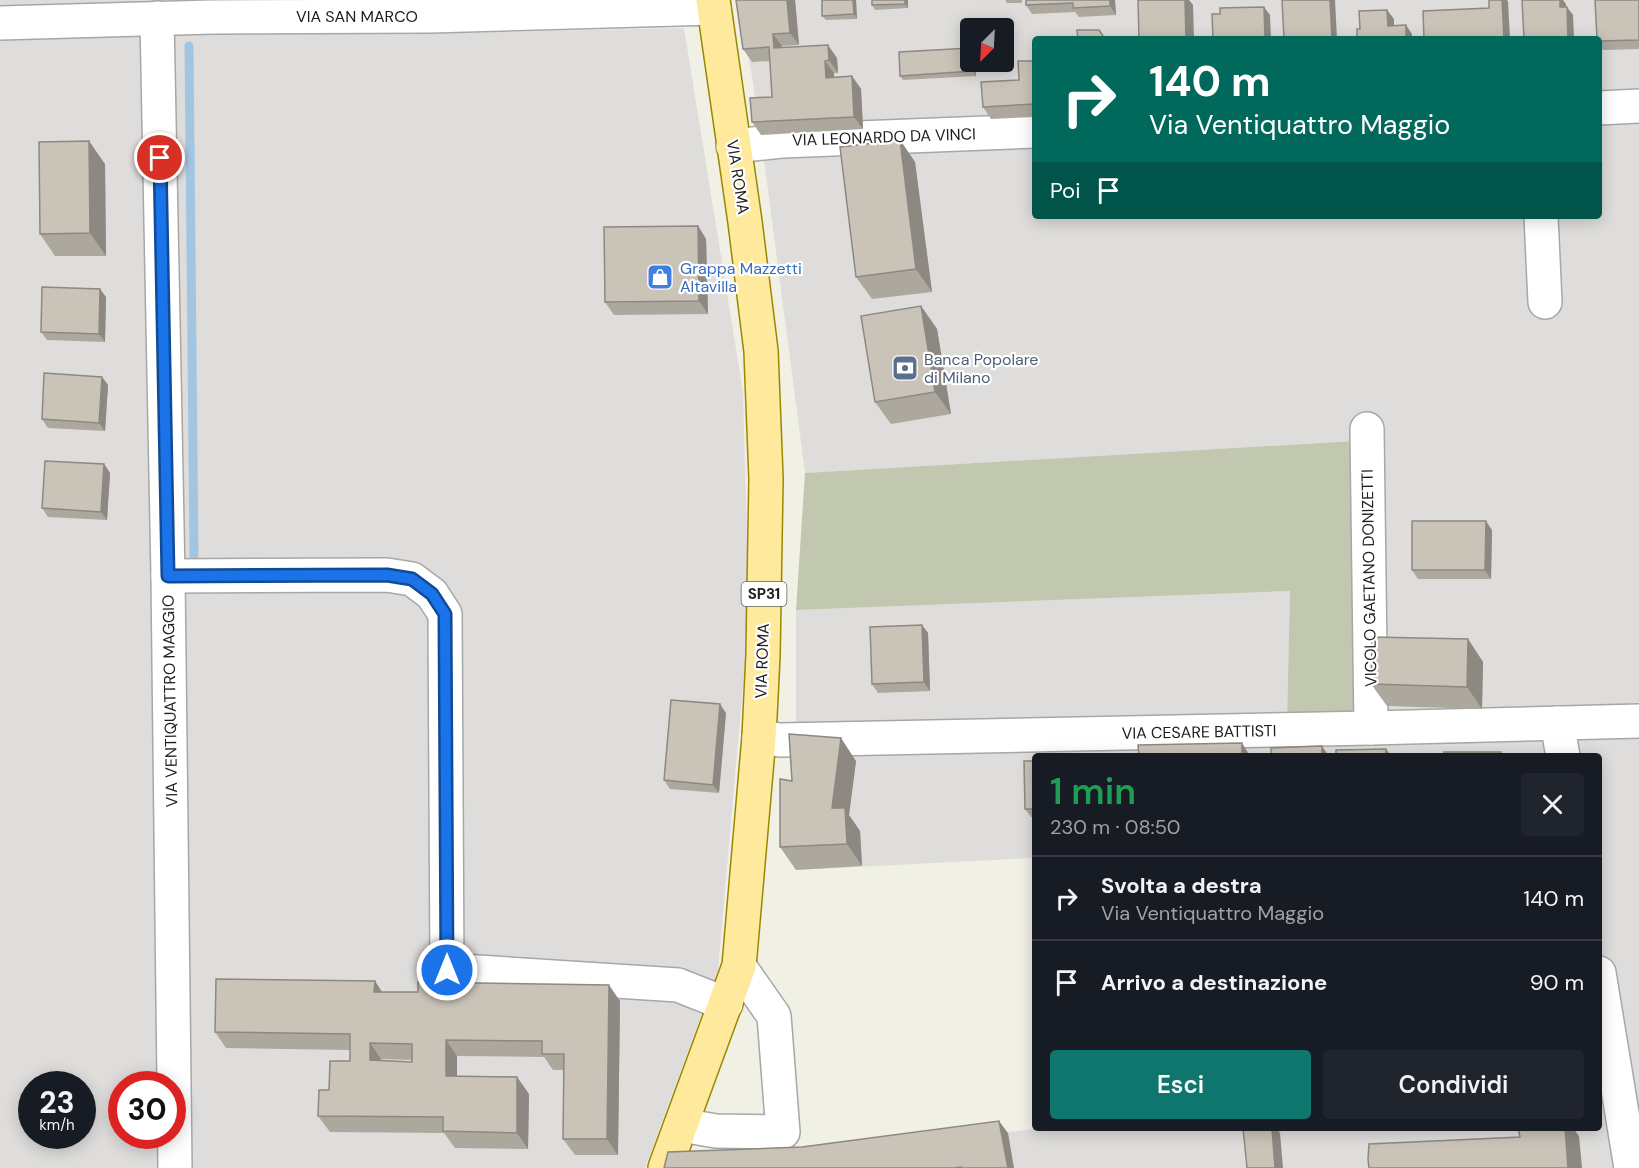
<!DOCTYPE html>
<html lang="it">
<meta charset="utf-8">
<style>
body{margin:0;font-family:"DM Sans",sans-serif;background:#20242c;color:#f1f3f6;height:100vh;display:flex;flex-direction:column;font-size:22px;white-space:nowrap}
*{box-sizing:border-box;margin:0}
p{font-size:20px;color:#9ea1a6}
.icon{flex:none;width:33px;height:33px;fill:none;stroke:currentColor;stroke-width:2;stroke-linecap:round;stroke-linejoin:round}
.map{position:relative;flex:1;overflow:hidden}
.details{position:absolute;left:1032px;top:753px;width:570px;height:378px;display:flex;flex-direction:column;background:#171b24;border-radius:6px;box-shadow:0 3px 15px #0003}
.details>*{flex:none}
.guide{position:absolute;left:1032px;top:36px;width:570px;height:183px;border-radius:6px;box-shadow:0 3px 15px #0003;background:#00695c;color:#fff;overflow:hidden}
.needle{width:39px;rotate:204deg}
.fabs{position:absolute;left:960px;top:18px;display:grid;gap:12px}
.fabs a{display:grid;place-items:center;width:54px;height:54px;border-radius:6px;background:#171b24;box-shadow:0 3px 15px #0003;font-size:30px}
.speed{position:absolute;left:18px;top:1071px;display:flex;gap:12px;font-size:30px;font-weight:700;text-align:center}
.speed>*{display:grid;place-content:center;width:78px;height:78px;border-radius:50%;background:#171b24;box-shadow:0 3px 15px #0003;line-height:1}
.speed small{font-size:15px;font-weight:400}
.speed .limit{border:9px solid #d22;background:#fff;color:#111}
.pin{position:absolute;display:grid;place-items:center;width:51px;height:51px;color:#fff;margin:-26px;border:3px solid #fff;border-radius:50%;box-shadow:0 2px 6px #0007}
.me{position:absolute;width:66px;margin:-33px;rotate:0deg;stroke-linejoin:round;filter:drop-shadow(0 0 4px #0008)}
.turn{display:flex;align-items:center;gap:21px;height:126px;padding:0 18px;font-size:27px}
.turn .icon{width:78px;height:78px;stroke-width:2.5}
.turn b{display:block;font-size:42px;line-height:51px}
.then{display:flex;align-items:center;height:57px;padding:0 18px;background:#0003;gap:12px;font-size:22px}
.round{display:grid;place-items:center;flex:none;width:63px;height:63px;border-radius:6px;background:#20242c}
.overview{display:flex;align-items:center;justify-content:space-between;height:102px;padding:0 18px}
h1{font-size:36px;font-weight:600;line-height:45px;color:#1e9e55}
.action{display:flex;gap:12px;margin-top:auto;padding:12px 18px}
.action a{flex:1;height:69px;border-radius:6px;background:#0f766e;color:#fff;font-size:24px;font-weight:600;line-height:69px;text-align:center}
.action a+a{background:#20242c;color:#f1f3f6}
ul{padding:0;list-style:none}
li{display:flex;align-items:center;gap:18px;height:84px;padding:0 18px;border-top:2px solid #363941}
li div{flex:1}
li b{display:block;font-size:22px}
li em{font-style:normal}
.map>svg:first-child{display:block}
.residential{fill:#dedddc;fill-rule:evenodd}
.construction{fill:#c2c7b0}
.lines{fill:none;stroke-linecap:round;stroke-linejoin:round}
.stream{stroke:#a2c6e2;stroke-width:9}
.minor-casing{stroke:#a7a7a7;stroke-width:36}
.major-casing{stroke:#9b8800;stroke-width:36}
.minor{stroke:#fff;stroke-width:33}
.major{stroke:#ffe99c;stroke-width:33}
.wall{fill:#ada89e;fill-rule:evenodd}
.shaded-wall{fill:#8d8881}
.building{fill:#c9c3b8;stroke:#8d8881;stroke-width:1.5;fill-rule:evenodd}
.route-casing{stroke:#114b97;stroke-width:15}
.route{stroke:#1a73e8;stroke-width:10}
.labels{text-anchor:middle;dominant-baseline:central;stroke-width:4.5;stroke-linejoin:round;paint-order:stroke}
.shield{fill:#fff;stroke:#636363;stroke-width:1.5}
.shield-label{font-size:15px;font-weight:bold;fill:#202020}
.street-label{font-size:16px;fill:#202020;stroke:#fff}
.shop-label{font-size:16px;fill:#366cbe;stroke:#fff;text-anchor:start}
.service-label{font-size:16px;fill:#4e5e75;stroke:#fff;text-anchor:start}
</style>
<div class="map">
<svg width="1639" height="1168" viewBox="0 0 1639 1168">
<rect width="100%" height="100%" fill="#f1f0e5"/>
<g class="residential">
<path d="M0,0H406L404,2L408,34L684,28L743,392L749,617L718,970L645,1168H0ZM32,1084H82V1136H32ZM122,1084H172V1136H122Z"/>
<path d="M740,0H1639V93L1599,95V39H1035V119L761,135ZM970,28H1004V62H970Z"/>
<path d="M1639,119V1168H676L811,1159L1039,1128H1599V756H1035V858L796,870V610L1290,591L1287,718L1353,441L805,473L764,160L1035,147V216H1599V121Z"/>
</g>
<path class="construction" d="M1354,441L1363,711L1287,718L1290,591L796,610L805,473Z"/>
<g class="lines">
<path class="stream" d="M189,46L194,555"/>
<g class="minor-casing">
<g id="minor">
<path d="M157,18L168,576L175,1168"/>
<path d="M0,23L212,17L431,16L714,8"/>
<path d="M1599,108L1639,106"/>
<path d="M733,146L782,141L1035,131"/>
<path d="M1541,216L1545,302"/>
<path d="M1367,429L1371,728"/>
<path d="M168,576L387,575L412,579L432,594L445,614L447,970L678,985L726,1004"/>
<path d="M1557,723L1563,756"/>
<path d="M759,737L780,740L1371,728L1639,721"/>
<path d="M1599,973L1631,1168"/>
<path d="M681,1125L716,1131L783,1132L774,1016L739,966"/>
</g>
</g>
<g class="major-casing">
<path id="major" d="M665,1168L739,966L759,737L763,655L766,479L761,351L745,222L713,0"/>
</g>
<use href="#minor" class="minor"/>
<use href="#major" class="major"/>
</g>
<g class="wall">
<path d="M736,0H795L799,45L782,46V48L837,58L838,73H834V77L852,76L861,89L863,129L761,135L752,122L772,97L770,61L752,62L743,49Z"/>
<path d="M822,0H856L857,19L826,20L822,16Z"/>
<path d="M872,0H908V8L875,10L872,5Z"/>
<path d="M1005,0H1022V3H1007Z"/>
<path d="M1026,0H1115L1116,15L1079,17L1075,12L1032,14L1026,5Z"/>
<path d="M1639,0V49L1603,50L1599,44V39Z"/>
<path d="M1035,48V117L991,119L983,107L1019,80L1034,61Z"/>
<path d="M970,62H975L976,76L903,80L900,76Z"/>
<path d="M900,140L915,162L932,292L872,299L856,277Z"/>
<path d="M105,164L106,256H55L40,234Z"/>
<path d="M698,226L706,239L708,314L614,315L605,302Z"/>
<path d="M106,297L105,342L47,340L41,332Z"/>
<path d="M921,306L937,329L951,414L891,424L875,402Z"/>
<path d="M102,377L108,385L105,431L48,428L42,419Z"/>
<path d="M104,464L110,473L107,520L48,517L42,508Z"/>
<path d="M1492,530L1491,579H1418L1412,570Z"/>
<path d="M922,625L928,633L930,691L878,693L872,684Z"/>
<path d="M1468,639L1483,662L1482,709L1387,706L1371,684Z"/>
<path d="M726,713L719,793L670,789L664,780Z"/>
<path d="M856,761L849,815L860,831L862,866L796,870L780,847L792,781Z"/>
<path d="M1035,761V817H1031L1025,809Z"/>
<path d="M382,992L620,1001L618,1155H575L563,1139L564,1070H553L544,1057L457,1056V1076L517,1077L529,1094L528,1149L455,1148L444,1133L330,1132L318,1116L329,1090L350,1061V1050L226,1048L215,1032ZM381,1059L412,1060V1062L381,1061Z"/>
</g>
<g class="shaded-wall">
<path d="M787,0H795L799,45L790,33Z"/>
<path d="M853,0H856L857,19L854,14Z"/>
<path d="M905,0H908V8L905,4Z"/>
<path d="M1110,0H1115L1116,15L1110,6Z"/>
<path d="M1185,0H1189L1193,5L1194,39H1186Z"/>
<path d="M1330,0H1335L1337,39H1332Z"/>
<path d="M1502,0H1507L1508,1L1510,39H1504Z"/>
<path d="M1560,0H1563L1566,4V15L1560,7Z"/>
<path d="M1264,7L1270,15L1271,39H1265Z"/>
<path d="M1567,7L1573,15L1574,39H1568Z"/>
<path d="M1387,10L1394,19V35L1388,26Z"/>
<path d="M1406,25L1412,34V39H1406Z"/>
<path d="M773,34L782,46L783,61L774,48Z"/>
<path d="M828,45L837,58L838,73L829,60Z"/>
<path d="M825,61L834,73L835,90L826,78Z"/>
<path d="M973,62H975L976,76L973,71Z"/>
<path d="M852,76L861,89L863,129L854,117Z"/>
<path d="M900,140L915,162L932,292L916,269Z"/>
<path d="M89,141L105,164L106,256L90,233Z"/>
<path d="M698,226L706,239L708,314L699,301Z"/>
<path d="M100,289L106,297L105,342L99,334Z"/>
<path d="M921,306L937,329L951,414L935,392Z"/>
<path d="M102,377L108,385L105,431L99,423Z"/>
<path d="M104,464L110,473L107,520L101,512Z"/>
<path d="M1486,521L1492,530L1491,579L1485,570Z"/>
<path d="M922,625L928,633L930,691L924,682Z"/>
<path d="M1468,639L1483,662L1482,709L1467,687Z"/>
<path d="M720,704L726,713L719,793L713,785Z"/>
<path d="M841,738L856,761L849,815L860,831L862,866L847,844L832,808Z"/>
<path d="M1242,743L1250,756H1242Z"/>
<path d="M1322,746L1328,755V756H1322Z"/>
<path d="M1386,749L1391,756H1386Z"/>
<path d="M375,981L386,998L374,992Z"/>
<path d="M609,985L620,1001L618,1155L607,1139Z"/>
<path d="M446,1040L457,1056V1092L446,1076Z"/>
<path d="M370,1043L381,1059V1076L370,1060Z"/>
<path d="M517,1077L529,1094L528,1149L517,1133Z"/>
<path d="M999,1121L1008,1133L1014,1168H1008Z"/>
<path d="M1272,1128H1277L1280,1133L1283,1168H1275Z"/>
<path d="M1565,1128H1573L1579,1136L1582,1168H1568Z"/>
</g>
<g class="building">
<path d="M736,0H787L790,33L773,34L774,48L828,45L829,60L825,61L826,78L852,76L854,117L752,122L750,98L772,97L769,47L743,49Z"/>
<path d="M822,0H853L854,14L822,16Z"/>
<path d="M872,0H905V4L872,5Z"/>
<path d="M1026,0H1110V6L1073,8V3L1026,5Z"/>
<path d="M1138,0H1185L1186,39H1139Z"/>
<path d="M1282,0H1330L1332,39H1284Z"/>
<path d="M1489,0H1502L1504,39H1424L1423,11L1489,8Z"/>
<path d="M1522,0H1560V7H1567L1568,39H1524Z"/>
<path d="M1595,0H1639V40L1599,41V39H1597Z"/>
<path d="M1264,7L1265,39H1213L1212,14H1220V8Z"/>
<path d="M1387,10L1388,26L1406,25V39H1357V29H1360L1359,11Z"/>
<path d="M1077,30H1099L1105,39H1078Z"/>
<path d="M970,48V62H973V71L900,76L899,52Z"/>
<path d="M1033,48H1035V104L983,107L981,82L1019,80L1018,61H1034Z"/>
<path d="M900,140L916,269L856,277L840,147Z"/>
<path d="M89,141L90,233L40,234L39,142Z"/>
<path d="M698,226L699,301L605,302L604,227Z"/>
<path d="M42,287L100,289L99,334L41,332Z"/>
<path d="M921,306L935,392L875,402L861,316Z"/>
<path d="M44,373L102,377L99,423L42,419Z"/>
<path d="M45,461L104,464L101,512L42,508Z"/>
<path d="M1412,521H1486L1485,570H1412Z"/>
<path d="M922,625L924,682L872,684L870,627Z"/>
<path d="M1372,637L1468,639L1467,687L1371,684Z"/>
<path d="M671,700L720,704L713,785L664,780Z"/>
<path d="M789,734L841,738L832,808H845L847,844L780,847V779L792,781Z"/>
<path d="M1242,743V756H1139L1138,745Z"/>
<path d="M1322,746V756H1271V748Z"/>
<path d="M1386,749V756H1336V750Z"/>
<rect x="1444" y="752" width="57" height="4"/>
<path d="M1024,761H1035V809H1025Z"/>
<path d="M216,979L375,981L374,992H418V982L609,985L607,1139H563L564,1054H542V1041L446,1040V1076L517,1077V1133L443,1131V1117L318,1116L319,1090H329L330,1061H350V1034L215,1032ZM370,1043L412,1044V1062L370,1060Z"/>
<path d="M999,1121L1008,1168H961V1167L953,1168H664L668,1152L802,1147Z"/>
<path d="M1243,1128H1272L1275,1168H1247Z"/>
<path d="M1518,1128H1565L1568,1168H1369L1368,1159L1369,1144L1520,1137Z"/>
</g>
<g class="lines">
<g class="route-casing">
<path id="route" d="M160,158L168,576L387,575L412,579L432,594L445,614L447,970"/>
</g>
<use href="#route" class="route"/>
</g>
<defs>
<g id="shop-square" transform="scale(1.35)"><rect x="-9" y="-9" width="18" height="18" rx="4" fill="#3f7fe0" stroke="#fff"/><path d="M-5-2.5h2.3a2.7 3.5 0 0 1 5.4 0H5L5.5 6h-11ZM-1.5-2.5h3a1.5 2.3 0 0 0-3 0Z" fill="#fff"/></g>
<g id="bank-square" transform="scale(1.35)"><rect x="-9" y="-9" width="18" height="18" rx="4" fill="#5c6f8a" stroke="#fff"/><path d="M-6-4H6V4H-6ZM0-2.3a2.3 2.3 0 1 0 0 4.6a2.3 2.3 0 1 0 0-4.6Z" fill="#fff"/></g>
</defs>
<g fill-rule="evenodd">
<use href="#shop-square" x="660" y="277"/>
<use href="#bank-square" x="905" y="368"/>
</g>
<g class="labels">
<rect class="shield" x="741.5" y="582" width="45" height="24" rx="4.5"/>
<g class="shield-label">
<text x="764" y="594">SP31</text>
</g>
<g class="street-label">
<text x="357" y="16">VIA SAN MARCO</text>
<text transform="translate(884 137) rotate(-2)">VIA LEONARDO DA VINCI</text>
<text transform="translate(738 177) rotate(81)">VIA ROMA</text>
<text transform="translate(1369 578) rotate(-91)">VICOLO GAETANO DONIZETTI</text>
<text transform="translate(762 661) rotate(-88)">VIA ROMA</text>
<text transform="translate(170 701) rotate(-91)">VIA VENTIQUATTRO MAGGIO</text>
<text transform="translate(1199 732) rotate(-1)">VIA CESARE BATTISTI</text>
</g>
<g class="shop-label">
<text x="680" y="268">Grappa Mazzetti<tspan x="680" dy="18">Altavilla</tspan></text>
</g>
<g class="service-label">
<text x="924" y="359">Banca Popolare<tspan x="924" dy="18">di Milano</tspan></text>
</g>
</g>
</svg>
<div class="fabs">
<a><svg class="needle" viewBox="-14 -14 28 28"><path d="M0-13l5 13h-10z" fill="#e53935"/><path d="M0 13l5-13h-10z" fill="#9ea1a6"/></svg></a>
</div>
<div class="speed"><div>23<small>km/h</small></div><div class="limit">30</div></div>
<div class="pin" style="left:160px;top:158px;background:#d93025"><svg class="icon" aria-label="arrive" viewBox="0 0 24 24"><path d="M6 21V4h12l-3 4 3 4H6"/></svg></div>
<svg class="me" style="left:447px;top:970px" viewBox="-20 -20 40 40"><circle r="17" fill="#1a73e8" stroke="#fff" stroke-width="3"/><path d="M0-11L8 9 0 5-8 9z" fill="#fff"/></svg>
<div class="guide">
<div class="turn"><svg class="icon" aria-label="right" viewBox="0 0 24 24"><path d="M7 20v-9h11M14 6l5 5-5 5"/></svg><div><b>140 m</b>Via Ventiquattro Maggio</div></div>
<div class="then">Poi<svg class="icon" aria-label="arrive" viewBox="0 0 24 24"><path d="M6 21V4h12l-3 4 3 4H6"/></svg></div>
</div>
<section class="details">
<div class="overview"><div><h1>1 min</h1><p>230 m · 08:50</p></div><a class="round"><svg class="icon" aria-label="close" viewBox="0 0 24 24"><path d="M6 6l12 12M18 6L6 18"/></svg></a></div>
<ul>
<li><svg class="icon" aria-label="right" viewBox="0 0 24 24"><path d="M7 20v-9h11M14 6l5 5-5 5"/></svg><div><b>Svolta a destra</b><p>Via Ventiquattro Maggio</p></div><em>140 m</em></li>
<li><svg class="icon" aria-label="arrive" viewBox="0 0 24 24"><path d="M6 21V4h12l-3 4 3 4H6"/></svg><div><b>Arrivo a destinazione</b></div><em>90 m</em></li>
</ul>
<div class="action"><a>Esci</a><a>Condividi</a></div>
</section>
</div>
